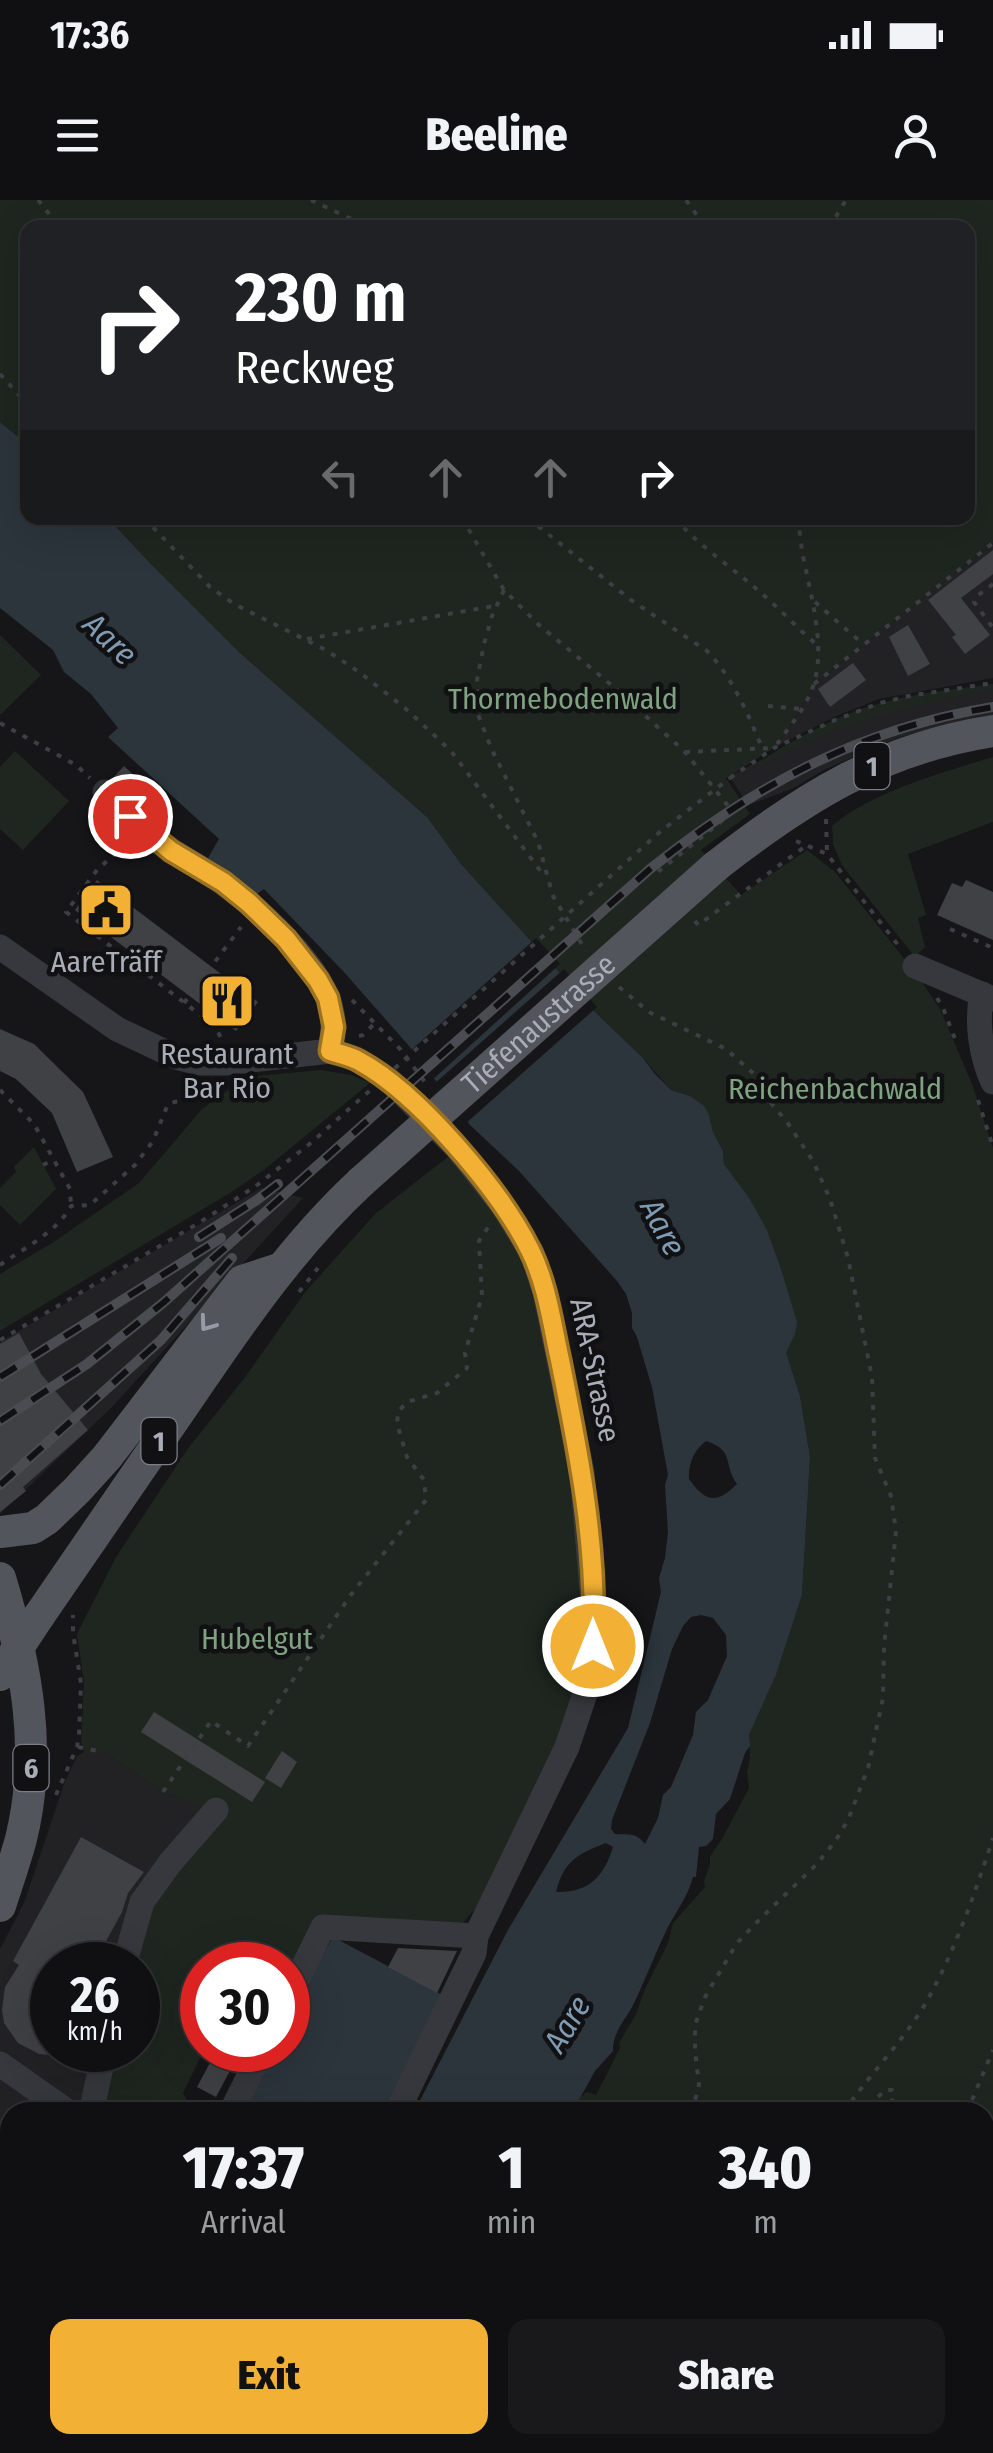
<!DOCTYPE html>
<meta charset="utf-8">
<style>
body{margin:0;font-family:"Fira Sans Condensed",sans-serif;background:#19191b;color:#f1f3f6;height:100vh;display:flex;flex-direction:column;font-size:38px;white-space:nowrap}
*{box-sizing:border-box;margin:0}
p{font-size:32px;color:#9c9d9f}
.icon{flex:none;width:55px;height:55px;fill:none;stroke:currentColor;stroke-width:2;stroke-linecap:round;stroke-linejoin:round}
.map{position:relative;flex:1;overflow:hidden}
.sheet{position:absolute;left:0px;top:1902px;width:995px;height:352px;display:flex;flex-direction:column;background:#101012;border-radius:30px 30px 0 0;box-shadow:0 10px 40px #0002,0 0 0 2px #303032}
.sheet>*{flex:none}
.banner{position:absolute;left:20px;top:20px;width:955px;height:305px;border-radius:20px;box-shadow:0 10px 40px #0002,0 0 0 2px #303032;background:#202124;color:#fff;overflow:hidden}
.speed{position:absolute;left:30px;top:1742px;display:flex;gap:20px;font-size:50px;font-weight:700;text-align:center}
.speed>*{display:grid;place-content:center;width:130px;height:130px;border-radius:50%;background:#101012;box-shadow:0 10px 40px #0002,0 0 0 2px #303032;line-height:1}
.speed small{font-size:25px;font-weight:400}
.speed .limit{border:15px solid #d22;background:#fff;color:#111}
.pin{position:absolute;display:grid;place-items:center;width:85px;height:85px;color:#fff;margin:-42px;border:5px solid #fff;border-radius:50%;box-shadow:0 2px 10px #0007}
.me{position:absolute;width:110px;margin:-55px;rotate:0deg;stroke-linejoin:round;filter:drop-shadow(0 0 8px #0008)}
.turn{display:flex;align-items:center;gap:35px;height:210px;padding:0 50px;font-size:45px}
.turn .icon{width:130px;height:130px;stroke-width:2.5}
.turn b{display:block;font-size:70px;line-height:85px}
.lanes{display:flex;align-items:center;height:95px;padding:0 50px;background:#0003;justify-content:center;gap:50px;direction:ltr}
.lanes .off{opacity:.35}
.eta{display:flex;justify-content:space-evenly;align-items:center;height:170px;text-align:center}
.eta b{font-size:60px;font-weight:800;line-height:70px}
.button{display:flex;gap:20px;margin-top:auto;padding:20px 50px}
.button a{flex:1;height:115px;border-radius:20px;background:#f2b134;color:#111;font-size:40px;font-weight:800;line-height:115px;text-align:center}
.button a+a{background:#19191b;color:#f1f3f6}
.status{display:flex;justify-content:space-between;align-items:center;height:70px;padding:0 50px;background:#101012;direction:ltr}
.status svg{height:28px;fill:currentColor}
header{display:flex;justify-content:space-between;align-items:center;height:130px;padding:0 50px;background:#101012;font-size:45px;font-weight:800}
.map>svg:first-child{display:block}
.built{fill:#222225}
.green{fill:#1e261f}
.water{fill:#2c353c;fill-rule:evenodd}
.pier{fill:#161618}
.building{fill:#404145}
.lines{fill:none;stroke-linecap:round;stroke-linejoin:round}
.path{stroke:#3d3f44;stroke-width:4;stroke-dasharray:5 8;stroke-linecap:butt}
.minor{stroke:#37383d;stroke-width:25}
.major{stroke:#53555c;stroke-width:32}
.rail-casing{stroke:#4a4c52;stroke-width:10}
.rail{stroke:#111113;stroke-width:6;stroke-dasharray:19;stroke-linecap:butt}
.path-bridge{stroke:#3d3f44;stroke-width:4;stroke-dasharray:5 8;stroke-linecap:butt}
.major-bridge{stroke:#53555c;stroke-width:32}
.oneway{stroke:#979ba6}
.route-casing{stroke:#9d7322;stroke-width:25}
.route{stroke:#f2b134;stroke-width:18}
.labels{text-anchor:middle;dominant-baseline:central;stroke-width:9;stroke-linejoin:round;paint-order:stroke}
.shield{fill:#111113;stroke:#7b7e86;stroke-width:2.5}
.shield-label{font-size:28px;font-weight:bold;fill:#a8adb8}
.park-label{font-size:30px;fill:#7fa381;stroke:#111113}
.poi-label{font-size:30px;fill:#a8adb8;stroke:#111113}
.street-label{font-size:30px;fill:#a8adb8;stroke:#111113}
.water-label{font-size:32px;font-style:italic;fill:#7f9bb3;stroke:#111113}
</style>
<div class="status"><b>17:36</b><svg viewBox="0 0 49 12"><path d="M0 12V9h3v3zM5 12V6h3v6zM10 12V3h3v9zM15 12V0h3v12zM26 1h20v11H26zM47 4h2v5h-2z"/></svg></div>
<header><svg class="icon" aria-label="menu" viewBox="0 0 24 24"><path d="M4 6h16M4 12h16M4 18h16"/></svg>Beeline<svg class="icon" aria-label="person" viewBox="0 0 24 24"><circle cx="12" cy="8" r="4"/><path d="M4 21q1-7 8-7t8 7"/></svg></header>
<div class="map">
<svg width="993" height="2253" viewBox="0 0 993 2253">
<rect width="100%" height="100%" fill="#161618"/>
<g class="built">
<path d="M993,343V478L879,499L834,517L774,548L793,522L814,484Z"/>
<path d="M993,487V516L915,533L882,544L822,571L792,589L748,605L729,576L804,539L881,507Z"/>
<path d="M261,988L303,998L112,1207L0,1314V1142Z"/>
<path d="M84,1552H103L163,1592L216,1610L124,1765H52V1850H105L91,1912H10V2117L0,2131V1749L24,1703L64,1584L77,1556Z"/>
</g>
<g class="green">
<path d="M0,0H993V343L814,484L793,522L774,548L726,578L750,614L701,650L741,695L807,650L835,672L918,776L940,809L972,884L993,948V2253H399L409,2245H985V1912H576L574,1910L580,1898L587,1892L596,1895C604,1879 612,1864 620,1848L619,1843L636,1814L645,1789L668,1743L673,1723L705,1687L704,1681L710,1664V1656L722,1639L749,1588L747,1572L750,1558L749,1535L776,1475L802,1395L810,1257L800,1196L785,1152L780,1066L767,1030L750,999L724,964L723,951L713,932L709,915L690,896L671,890L643,858L597,814L461,664L428,618L240,453L147,360L108,318H968V28H28L27,244L0,222Z"/>
<path d="M0,435L41,475L0,515Z"/>
<path d="M993,484V489C917,503 827,527 761,566L759,562C798,537 840,513 885,502C920,492 957,489 993,484Z"/>
<path d="M15,551L69,601L23,650L0,629V567Z"/>
<path d="M993,557V622L908,654L926,715L918,718L925,747L915,757L842,665L833,644L832,626C872,592 943,572 993,557Z"/>
<path d="M321,870L351,875L370,883L265,969L230,993L0,1131V1074L52,1043L139,983L202,909L247,877Z"/>
<path d="M34,947L56,989L20,1025L0,1005V988L16,972L14,967Z"/>
<path d="M458,949L524,1040L582,1272L591,1476L476,1708L460,1726L317,1717L288,1773V1765H202L204,1850L183,1893L193,1912H91L105,1850H138V1765H124L142,1702L215,1611L163,1592L103,1552H84L81,1542L84,1482L77,1434L116,1357L189,1247L243,1180L306,1091L376,1013Z"/>
<path d="M10,2117V2245H109L106,2253H0V2131Z"/>
</g>
<g class="water">
<path d="M0,222L27,244L28,318H108L147,360L240,453L428,618L461,664L597,814L643,858L655,874L671,890L690,896L704,906L709,915L713,932L723,951L724,964L750,999L767,1030L780,1066L797,1122L795,1134L786,1153L800,1196L810,1257L802,1395L776,1475L749,1535L750,1546L745,1553L730,1599L716,1614L713,1639L706,1646L699,1647L696,1677H693C688,1696 677,1710 668,1727C656,1751 647,1776 635,1801C628,1817 612,1832 613,1851L595,1871L574,1909L576,1912H414L508,1730L628,1528L661,1392L659,1378L665,1358L668,1332L665,1285L668,1275L652,1187L637,1137L632,1128V1113L626,1094L617,1081L519,971L470,925L409,846L343,771L264,689L255,695L208,658L219,639L108,537L118,528L91,494L64,472L53,450L0,408ZM706,1241C735,1250 723,1265 737,1284C717,1304 706,1303 689,1279C688,1264 694,1250 706,1241ZM701,1415L713,1418L726,1435L727,1456L708,1500L696,1512L693,1535L671,1587L663,1595L658,1618L645,1644C636,1632 628,1635 615,1634L611,1629L612,1620L650,1523L672,1449L683,1426L691,1417ZM606,1643L613,1647C604,1677 588,1693 556,1692C564,1661 577,1654 606,1643Z"/>
<path d="M333,1737L448,1798L391,1912H240L270,1850H288V1815Z"/>
</g>
<g class="pier">
<path d="M536,738L560,764L430,882L408,853Z"/>
<path d="M564,769L597,807L464,925L433,885Z"/>
</g>
<g class="building">
<path d="M993,350V374L961,398L990,435L965,454L952,437L956,435L928,400Z"/>
<path d="M908,425L930,464L908,476L889,437Z"/>
<path d="M853,463L866,480L830,507L818,489Z"/>
<path d="M124,566L149,589L138,602L113,578Z"/>
<path d="M97,680L258,802L236,831L75,710Z"/>
<path d="M966,680L993,692V740L937,715L952,683L962,687Z"/>
<path d="M0,829L34,844L83,892L113,957L77,972L52,913L16,879L0,871Z"/>
<path d="M19,1133L41,1174L88,1230L23,1287L26,1291L0,1312V1144Z"/>
<path d="M154,1512L265,1582L252,1602L141,1532Z"/>
<path d="M282,1551L297,1562L281,1588L265,1578Z"/>
<path d="M81,1637L144,1672L128,1693L122,1712L93,1765H52V1855L39,1854L18,1843L4,1823L2,1810L5,1787L19,1765L13,1761Z"/>
<path d="M398,1748L457,1751L437,1793L388,1767Z"/>
<path d="M213,1857L232,1867L216,1897L197,1887Z"/>
</g>
<g class="lines">
<g class="path">
<path d="M38,0L54,20L63,28"/>
<path d="M311,0L349,18L382,28"/>
<path d="M686,0L706,28"/>
<path d="M829,28L846,0"/>
<path d="M0,174L28,205"/>
<path d="M144,318L210,387L234,404L326,450L359,472L405,508L451,551L545,677"/>
<path d="M462,318L504,390L539,425L615,488L685,552L733,612L658,672L662,677"/>
<path d="M528,318L631,400L707,451C733,478 748,514 762,548"/>
<path d="M675,318C697,344 727,364 753,386C775,404 795,426 817,445"/>
<path d="M993,384L976,397L974,402L993,428"/>
<path d="M504,390L492,416L484,444L477,480V512L492,550L538,642L553,696L586,751"/>
<path d="M815,402L864,445"/>
<path d="M307,439L494,406"/>
<path d="M814,484L993,343"/>
<path d="M768,506L801,509"/>
<path d="M0,523L76,565L90,578"/>
<path d="M777,544C790,526 808,505 814,483C825,448 812,400 805,365C801,349 800,333 798,318"/>
<path d="M685,552L774,548"/>
<path d="M730,578L774,548L835,520L880,503L909,496L993,483"/>
<path d="M826,619L827,654"/>
<path d="M796,641L827,654L902,750"/>
<path d="M126,644L97,670L66,712L216,827L222,841"/>
<path d="M695,721L698,725L807,645"/>
<path d="M950,729L993,748"/>
<path d="M619,787L649,812L726,849L754,874L767,898L787,922L813,961L830,999L848,1058L872,1177L875,1258L891,1296L896,1331L884,1447L883,1498L868,1568L848,1620L836,1640L817,1664L762,1717L737,1743L705,1797L695,1825V1850L699,1885L692,1912"/>
<path d="M937,798L943,808L957,844"/>
<path d="M352,800L400,849L425,882"/>
<path d="M184,803L241,727"/>
<path d="M359,836L363,835L375,823"/>
<path d="M0,890L34,924L70,989L71,1006"/>
<path d="M978,900L993,947"/>
<path d="M43,965L53,960"/>
<path d="M0,1065C24,1048 57,1032 71,1006L90,1005L135,965L153,941L168,904L202,894L210,884"/>
<path d="M299,1092L318,1068"/>
<path d="M0,1140L197,1024L256,986"/>
<path d="M78,1547L103,1552"/>
<path d="M163,1592L211,1521L248,1546L350,1396L426,1300L424,1280L407,1257L397,1224L398,1212L407,1202L437,1193L467,1168L465,1153L482,1096L479,1041L489,1026"/>
<path d="M56,1595L77,1547L79,1535L81,1483L73,1433V1415"/>
<path d="M844,1912C870,1873 905,1840 928,1799C956,1748 975,1693 993,1638"/>
<path d="M857,1912L874,1901L885,1890H892L894,1894L889,1912"/>
<path d="M967,1912L993,1850"/>
<path d="M985,1990L993,1998"/>
<path d="M887,2245L915,2253"/>
<path d="M485,2253L488,2245"/>
<path d="M739,2253L743,2245"/>
</g>
<g class="minor">
<path d="M105,592C124,610 142,629 162,644C180,657 201,667 220,681C257,707 324,767 332,813C335,826 332,838 330,851"/>
<path d="M0,747L117,829L176,857L200,863H226L330,851L356,859L388,879L458,949L503,1006L532,1053L545,1092L582,1272L594,1415L591,1476L567,1547L476,1736L323,1727L288,1798"/>
<path d="M915,766L993,799"/>
<path d="M982,794C976,821 981,857 993,882"/>
<path d="M124,1765L142,1702L170,1663L216,1610"/>
<path d="M0,1864L68,1912"/>
<path d="M91,1912L105,1850"/>
<path d="M231,1912L262,1850"/>
<path d="M397,1912L474,1753L476,1736"/>
<path d="M0,2131L10,2117"/>
<path d="M231,2253L235,2245"/>
</g>
<g class="major">
<path d="M716,666C803,598 882,548 993,531"/>
<path d="M0,1332L33,1328L47,1319L77,1290L107,1257L242,1081L282,1068"/>
<path d="M0,1378C26,1464 43,1550 21,1639C15,1661 7,1684 0,1706"/>
<path d="M39,1416C88,1345 137,1274 186,1202C239,1124 292,1046 361,982"/>
</g>
<g class="rail-casing">
<g id="rail">
<path d="M199,1037L257,1000L278,984"/>
<path d="M0,1177L221,1038"/>
<path d="M0,1221L87,1164L163,1103L650,669C755,585 859,529 993,507"/>
<path d="M0,1285L161,1140L232,1058"/>
</g>
</g>
<use href="#rail" class="rail"/>
<path class="path-bridge" d="M256,986L312,942L661,631L730,578"/>
<g class="major-bridge">
<path id="s1" d="M361,982L716,666"/>
<path d="M0,1475L39,1416"/>
</g>
</g>
<defs><path id="oneway-chevron" d="M-2-3.5L2.5 0L-2 3.5" fill="none" stroke-width="1.6" stroke-linecap="round" stroke-linejoin="round" transform="scale(2.5)"/></defs>
<use class="oneway" href="#oneway-chevron" transform="translate(207 1124) rotate(126)"/>
<g class="lines">
<g class="route-casing">
<path id="route" d="M130,616L171,651L223,682L249,703L286,739L318,780L328,798L334,827L330,851C340,854 350,856 359,861C418,893 500,990 530,1050C547,1084 552,1124 560,1160C579,1254 598,1349 593,1446"/>
</g>
<use href="#route" class="route"/>
</g>
<defs>
<g id="civic-square" transform="scale(2.875)"><rect x="-9" y="-9" width="18" height="18" rx="4" fill="#f2b134" stroke="#111113"/><path d="M-.6-6.5H3V-4.5H.6V-3L4-1V1h2V6H-6V1h2V-1L-.6-3ZM-1.2 2.5V6h2.4V2.5Z" fill="#111"/></g>
<g id="restaurant-square" transform="scale(2.875)"><rect x="-9" y="-9" width="18" height="18" rx="4" fill="#f2b134" stroke="#111113"/><path d="M-5-6h1v4h1v-4h1v4h1v-4h1v5L-1.5 .5V6h-2V.5L-5-1ZM5-6V6H3V1.5H1.5Q1.5-4 5-6Z" fill="#111"/></g>
</defs>
<g fill-rule="evenodd">
<use href="#civic-square" x="106" y="710"/>
<use href="#restaurant-square" x="227" y="801"/>
</g>
<g class="labels">
<g class="shield">
<rect x="854.5" y="543" width="35" height="46" rx="8"/>
<rect x="141.5" y="1218" width="35" height="46" rx="8"/>
<rect x="13.5" y="1545" width="35" height="46" rx="8"/>
</g>
<g class="shield-label">
<text x="872" y="566">1</text>
<text x="159" y="1241">1</text>
<text x="31" y="1568">6</text>
</g>
<g class="park-label">
<text x="563" y="499">Thormebodenwald</text>
<text x="835" y="889">Reichenbachwald</text>
<text x="257" y="1439">Hubelgut</text>
</g>
<g class="poi-label">
<text x="106" y="762">AareTräff</text>
<text x="227" y="854">Restaurant<tspan x="227" dy="34">Bar Rio</tspan></text>
</g>
<g class="street-label">
<text stroke="none"><textPath href="#s1" startOffset="238">Tiefenaustrasse</textPath></text>
<text transform="translate(595 1170) rotate(78)">ARA-Strasse</text>
</g>
<g class="water-label">
<text transform="translate(110 439) rotate(43)">Aare</text>
<text transform="translate(663 1027) rotate(62)">Aare</text>
<text transform="translate(567 1824) rotate(-59)">Aare</text>
</g>
</g>
</svg>
<div class="speed"><div>26<small>km/h</small></div><div class="limit">30</div></div>
<div class="pin" style="left:130px;top:616px;background:#d93025"><svg class="icon" aria-label="arrive" viewBox="0 0 24 24"><path d="M6 21V4h12l-3 4 3 4H6"/></svg></div>
<svg class="me" style="left:593px;top:1446px" viewBox="-20 -20 40 40"><circle r="17" fill="#f2b134" stroke="#fff" stroke-width="3"/><path d="M0-11L8 9 0 5-8 9z" fill="#fff"/></svg>
<div class="banner">
<div class="turn"><svg class="icon" aria-label="right" viewBox="0 0 24 24"><path d="M7 20v-9h11M14 6l5 5-5 5"/></svg><div><b>230 m</b>Reckweg</div></div>
<div class="lanes"><svg class="icon off" aria-label="left" viewBox="0 0 24 24"><path d="M17 20v-9H6M10 6l-5 5 5 5"/></svg><svg class="icon off" aria-label="ahead" viewBox="0 0 24 24"><path d="M12 20V5M6 11l6-6 6 6"/></svg><svg class="icon off" aria-label="ahead" viewBox="0 0 24 24"><path d="M12 20V5M6 11l6-6 6 6"/></svg><svg class="icon" aria-label="right" viewBox="0 0 24 24"><path d="M7 20v-9h11M14 6l5 5-5 5"/></svg></div>
</div>
<section class="sheet">
<div class="eta">
<div><b>17:37</b><p>Arrival</p></div>
<div><b>1</b><p>min</p></div>
<div><b>340</b><p>m</p></div>
</div>
<div class="button"><a>Exit</a><a>Share</a></div>
</section>
</div>
